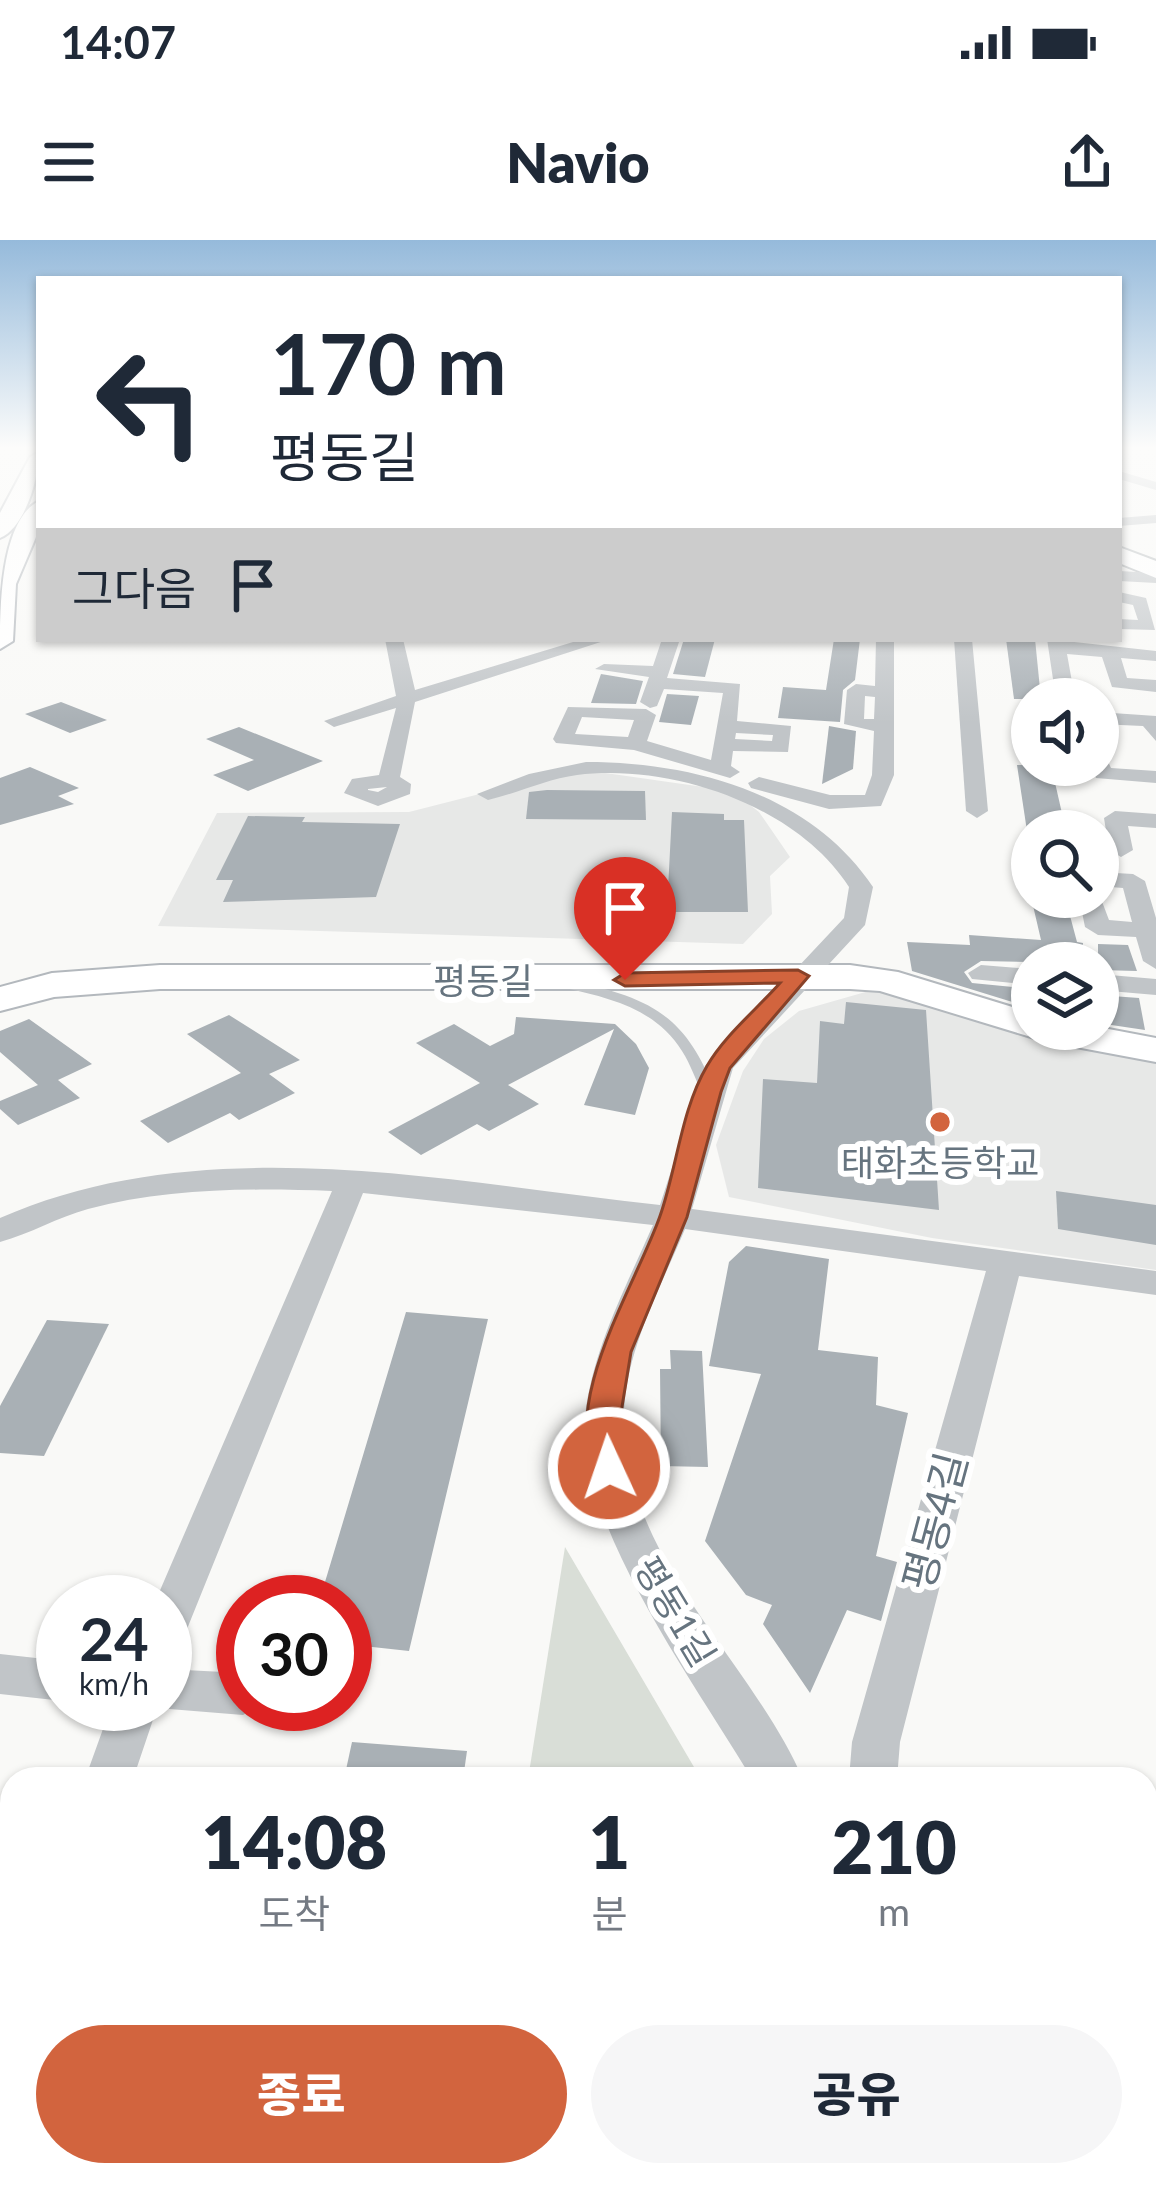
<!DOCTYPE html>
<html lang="ko">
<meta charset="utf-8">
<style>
body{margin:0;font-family:Lato,"Noto Sans KR",sans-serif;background:#f6f6f7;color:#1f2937;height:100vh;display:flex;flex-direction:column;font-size:45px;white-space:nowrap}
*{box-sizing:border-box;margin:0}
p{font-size:39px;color:#747a83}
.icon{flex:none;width:66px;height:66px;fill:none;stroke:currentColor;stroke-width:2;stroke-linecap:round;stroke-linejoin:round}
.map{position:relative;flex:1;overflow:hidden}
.side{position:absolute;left:0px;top:1527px;width:1158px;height:420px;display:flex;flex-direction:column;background:#fff;border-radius:36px 36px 0 0;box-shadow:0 3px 9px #0004}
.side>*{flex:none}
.top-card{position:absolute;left:36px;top:36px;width:1086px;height:366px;border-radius:0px;box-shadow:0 3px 9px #0004;background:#fff;color:#1f2937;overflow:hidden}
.controls{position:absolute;left:1011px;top:438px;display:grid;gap:24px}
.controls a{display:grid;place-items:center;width:108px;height:108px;border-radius:50%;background:#fff;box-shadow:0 3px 9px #0004;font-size:60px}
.speed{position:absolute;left:36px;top:1335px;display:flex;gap:24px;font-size:60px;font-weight:700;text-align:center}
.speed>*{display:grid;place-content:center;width:156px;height:156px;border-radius:50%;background:#fff;box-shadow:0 3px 9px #0004;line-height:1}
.speed small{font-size:30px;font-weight:400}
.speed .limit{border:18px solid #d22;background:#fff;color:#111}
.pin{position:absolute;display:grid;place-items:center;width:102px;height:102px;color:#fff;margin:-123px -51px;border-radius:50% 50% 50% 0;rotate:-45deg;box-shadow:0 0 12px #0007}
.pin .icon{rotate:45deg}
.me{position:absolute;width:132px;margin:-66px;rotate:357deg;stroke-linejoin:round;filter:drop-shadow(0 0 9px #0008)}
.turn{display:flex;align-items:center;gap:42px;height:252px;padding:0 36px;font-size:54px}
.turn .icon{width:156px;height:156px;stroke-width:2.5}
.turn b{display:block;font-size:84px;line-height:102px}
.then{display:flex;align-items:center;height:114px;padding:0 36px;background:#0003;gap:24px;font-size:45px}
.eta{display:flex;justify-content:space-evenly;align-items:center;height:204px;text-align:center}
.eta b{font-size:72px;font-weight:800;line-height:84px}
.primary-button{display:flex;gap:24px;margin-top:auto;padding:24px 36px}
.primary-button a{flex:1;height:138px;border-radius:72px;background:#d2643e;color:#fff;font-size:48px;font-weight:800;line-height:138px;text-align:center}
.primary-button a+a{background:#f6f6f7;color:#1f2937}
.status{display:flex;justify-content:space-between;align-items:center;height:84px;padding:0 60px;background:#fff;direction:ltr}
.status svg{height:33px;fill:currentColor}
header{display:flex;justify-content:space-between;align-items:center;height:156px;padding:0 36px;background:#fff;font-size:54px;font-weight:800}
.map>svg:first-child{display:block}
.built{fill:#e7e8e7}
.green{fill:#d9ded7}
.building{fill:#a9b0b5}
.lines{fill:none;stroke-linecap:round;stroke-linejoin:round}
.secondary-casing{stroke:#b3b8bd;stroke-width:4}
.primary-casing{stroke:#b4b9bc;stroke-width:4}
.lane{fill:#c1c5c8;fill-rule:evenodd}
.street{fill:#c1c5c8;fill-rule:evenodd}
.secondary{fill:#fff;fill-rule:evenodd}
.primary{fill:#fff;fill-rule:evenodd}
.route{fill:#d2643e;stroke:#884128;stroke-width:3}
.poi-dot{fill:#d2643e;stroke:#fff;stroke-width:4.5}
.labels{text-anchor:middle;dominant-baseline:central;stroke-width:12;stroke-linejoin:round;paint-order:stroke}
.street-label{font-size:36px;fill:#66747f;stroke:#fff}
.poi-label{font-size:36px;fill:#66747f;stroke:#fff}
.near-street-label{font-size:42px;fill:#66747f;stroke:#fff}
</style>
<div class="status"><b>14:07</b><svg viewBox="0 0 49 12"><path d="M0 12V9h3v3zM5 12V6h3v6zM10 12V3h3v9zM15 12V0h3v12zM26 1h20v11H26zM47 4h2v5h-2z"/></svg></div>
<header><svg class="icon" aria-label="menu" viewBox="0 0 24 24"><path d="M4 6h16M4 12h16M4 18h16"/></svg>Navio<svg class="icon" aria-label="share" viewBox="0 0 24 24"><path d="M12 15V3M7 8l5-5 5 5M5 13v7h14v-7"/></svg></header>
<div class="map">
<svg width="1156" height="1947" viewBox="0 0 1156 1947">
<rect width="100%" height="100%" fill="#f9f9f7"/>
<g class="built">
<path d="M577,529L732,551L759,572L790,617L770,636L772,674L743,704L158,686L217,573L409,572Z"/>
<path d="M869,751L919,752L1032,789L1156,810V1030L932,998L729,957L716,905L743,831L764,799L799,771Z"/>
</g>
<g class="green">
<path d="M565,1307L701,1539H702H528Z"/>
<path d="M465,1935H935L942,1947H463Z"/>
</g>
<g class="building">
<path d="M684,399H715L705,437L673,434Z"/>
<path d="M834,399H860L855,440L843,450L840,482L778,478L783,447L826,450Z"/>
<path d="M1006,399H1035L1041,459H1014Z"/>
<path d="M601,434L643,441L636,464L591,463Z"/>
<path d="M667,454L699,456L691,485L659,482Z"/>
<path d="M61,462L107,480L70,493L25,474Z"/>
<path d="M829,486L856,491L853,529L822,544Z"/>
<path d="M239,487L323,521L248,551L213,535L254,520L206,499Z"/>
<path d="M1017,525H1051L1066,591H1027Z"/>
<path d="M30,527L79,548L58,556L74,564L0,585V538Z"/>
<path d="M547,550L645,551L646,580L526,579L529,552Z"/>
<path d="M672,572L724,574V580H744L748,672H604L607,647L668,649Z"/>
<path d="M248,576L305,577L302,582L400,584L376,657L223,662L233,640H216Z"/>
<path d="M1031,657H1065L1077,702L1083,703V723L981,721L964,732L972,743L1032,749V768L912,731L907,702L970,705L969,695L1041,700Z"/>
<path d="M1098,704L1128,705L1137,731L1098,730Z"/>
<path d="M1098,755L1139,758L1145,790L1098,783Z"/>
<path d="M846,762L926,770L939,970L758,948L763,839L817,843L820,781L844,784Z"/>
<path d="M229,775L300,820L269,834L295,853L239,880L230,873L168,903L140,881L241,833L187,794Z"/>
<path d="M516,777L615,784L636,804L649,828L635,875L584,865L614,789L508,845L539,864L489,891L477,884L421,915L388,892L480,843L416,803L454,784L490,806L514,794Z"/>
<path d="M29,779L92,824L58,840L80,858L18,885L0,869V861L38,845L0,812V791Z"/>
<path d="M1056,951L1156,965V1005L1058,989Z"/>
<path d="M746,1006L829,1019L818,1110L878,1117L876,1165L908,1173L876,1316L897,1322L881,1381L847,1370L810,1453L763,1384L772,1365L746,1355L705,1301L761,1134L709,1126L729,1022Z"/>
<path d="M406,1072L488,1079L409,1411L345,1404V1362H319Z"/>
<path d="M47,1080L109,1084L44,1216L0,1213V1166Z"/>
<path d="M670,1110L702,1111L708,1227L661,1226L660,1129H671Z"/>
<path d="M352,1502L467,1511L463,1539H344Z"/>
</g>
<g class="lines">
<g class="secondary-casing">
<g id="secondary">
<path d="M39,212C39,237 25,288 0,298V273L30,217Z"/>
<path d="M39,261V290L16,344L13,401L0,409C0,370 0,280 39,261Z"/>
<path d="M160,725H850L898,732L1032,773V789L1098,787L1156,798V822L1044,801L880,751L850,749H160L54,757L0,771V747L52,733Z"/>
</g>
</g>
<g class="primary-casing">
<path id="primary" d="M1119,307L1156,321V338L1119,323Z"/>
</g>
<path class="lane" d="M570,741C648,757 686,774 715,852L713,855H703C696,841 691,825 682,811C656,769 610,758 565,748V742Z"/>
<g class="street">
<path d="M1119,231L1156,242V250L1119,239Z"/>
<path d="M1156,275V283L1119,286V278Z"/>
<path d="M1119,331L1156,333V343L1119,341Z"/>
<path d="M1119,352L1146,358L1155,390L1119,389V379L1138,380L1133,365L1119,362Z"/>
<path d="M385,399H403L415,450L583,399H610L415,462L400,537L411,544L410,554L378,566L344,553L352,539L379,535L396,468L334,487L324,481L396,456ZM387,547L378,552L368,550V549Z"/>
<path d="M662,399H680L667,438L740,444L737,481L791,486L788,512L733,511L731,526L740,532L730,538L634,510L556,503L553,499L568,467L646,469L656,475L647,501L711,520L723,453L664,449L657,466L650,468L640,462L649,437L595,429L604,424L653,426ZM582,477L634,480L628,497L575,494ZM736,493L773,495L772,501L735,499Z"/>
<path d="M876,399H894V535L881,566L829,569L751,548L748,543L759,537L830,555H865L872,535L874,491L844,484L847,450L856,444L875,446ZM865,456L875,457L874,479H864Z"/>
<path d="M954,399H972L988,571L977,578L966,571Z"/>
<path d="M1047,399L1156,411V421L1121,418L1127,438L1156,440V452L1112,447L1102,417L1067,414L1074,453L1087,459H1056Z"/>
<path d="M1098,472L1156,476V501L1143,486L1098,484Z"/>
<path d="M1098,513L1105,515L1111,528L1156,531V543L1096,538L1090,525H1098Z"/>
<path d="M586,522C694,522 811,554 873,647L865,685L733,828L692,969L1156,1031V1055L1019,1036L900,1502L897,1539H849L852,1502L986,1031L685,989C660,1049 623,1115 624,1181C625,1319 751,1420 803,1539H752C699,1449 574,1280 585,1176C593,1108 626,1047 653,985L363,953L187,1389L181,1403L165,1408V1362H155L332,951C251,948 167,948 88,969C58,977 30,994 0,1002V978C205,888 446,942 660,965L705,826L844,678L849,647C797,566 672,523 577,535C547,539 518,553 488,560L477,554L529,534Z"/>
<path d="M1115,571L1156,574V588L1128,586L1133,610L1121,617L1109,610L1104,578Z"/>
<path d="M1098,632L1133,634L1145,641L1156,678V729L1143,721L1136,697L1098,695L1085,687L1079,657H1098V651L1109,680L1132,682L1123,648L1098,646Z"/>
<path d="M981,725L1032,729V745L972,739L968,733Z"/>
<path d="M1098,734L1156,739V755L1098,750Z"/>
<path d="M0,1414L63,1421V1461L0,1454Z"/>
<path d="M165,1429L243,1433V1464H261L243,1475L157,1468L133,1539H85L112,1464H165Z"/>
<path d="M12,1791V1878L0,1882V1796Z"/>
<path d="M1011,1935H1074L1079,1947H1016Z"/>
</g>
<use href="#secondary" class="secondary"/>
<use href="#primary" class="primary"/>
</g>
<linearGradient id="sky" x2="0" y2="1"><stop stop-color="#95badb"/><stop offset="0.43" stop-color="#fcfcfb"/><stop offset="1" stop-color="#fcfcfb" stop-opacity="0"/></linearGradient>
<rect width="1156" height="483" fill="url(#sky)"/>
<path class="route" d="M798,730L809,736L730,828L721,852L687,977L631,1112L620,1179L626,1228L621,1237H597C558,1163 636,1045 660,976C677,928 681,870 707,826C724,796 757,769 780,743L625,746L614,740L625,733Z"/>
<circle class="poi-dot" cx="940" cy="882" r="12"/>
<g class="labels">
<g class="street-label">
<text x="483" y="740">평동길</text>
<text transform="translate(676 1371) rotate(59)">평동1길</text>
</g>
<g class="poi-label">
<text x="940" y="922">태화초등학교</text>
</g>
<g class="near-street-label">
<text transform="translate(934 1281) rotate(-75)">평동4길</text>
</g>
</g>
</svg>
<div class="controls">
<a><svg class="icon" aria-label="sound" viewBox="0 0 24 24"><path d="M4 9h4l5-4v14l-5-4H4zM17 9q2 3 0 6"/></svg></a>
<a><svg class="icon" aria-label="search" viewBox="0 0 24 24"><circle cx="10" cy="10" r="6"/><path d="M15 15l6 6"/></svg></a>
<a><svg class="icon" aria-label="layers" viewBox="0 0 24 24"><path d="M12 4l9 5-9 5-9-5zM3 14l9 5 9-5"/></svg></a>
</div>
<div class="speed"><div>24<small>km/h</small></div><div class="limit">30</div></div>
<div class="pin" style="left:625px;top:740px;background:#d93025"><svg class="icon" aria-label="arrive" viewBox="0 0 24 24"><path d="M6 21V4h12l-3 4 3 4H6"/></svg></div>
<svg class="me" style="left:609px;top:1228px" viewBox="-20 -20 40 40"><circle r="17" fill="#d2643e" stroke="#fff" stroke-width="3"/><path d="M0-11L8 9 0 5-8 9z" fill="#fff"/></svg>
<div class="top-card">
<div class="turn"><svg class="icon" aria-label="left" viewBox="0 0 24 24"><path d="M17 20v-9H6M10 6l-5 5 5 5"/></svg><div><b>170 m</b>평동길</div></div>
<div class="then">그다음<svg class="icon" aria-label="arrive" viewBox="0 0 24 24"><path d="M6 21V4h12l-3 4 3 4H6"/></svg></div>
</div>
<section class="side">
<div class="eta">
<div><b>14:08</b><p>도착</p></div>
<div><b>1</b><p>분</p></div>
<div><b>210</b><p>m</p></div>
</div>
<div class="primary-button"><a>종료</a><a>공유</a></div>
</section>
</div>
